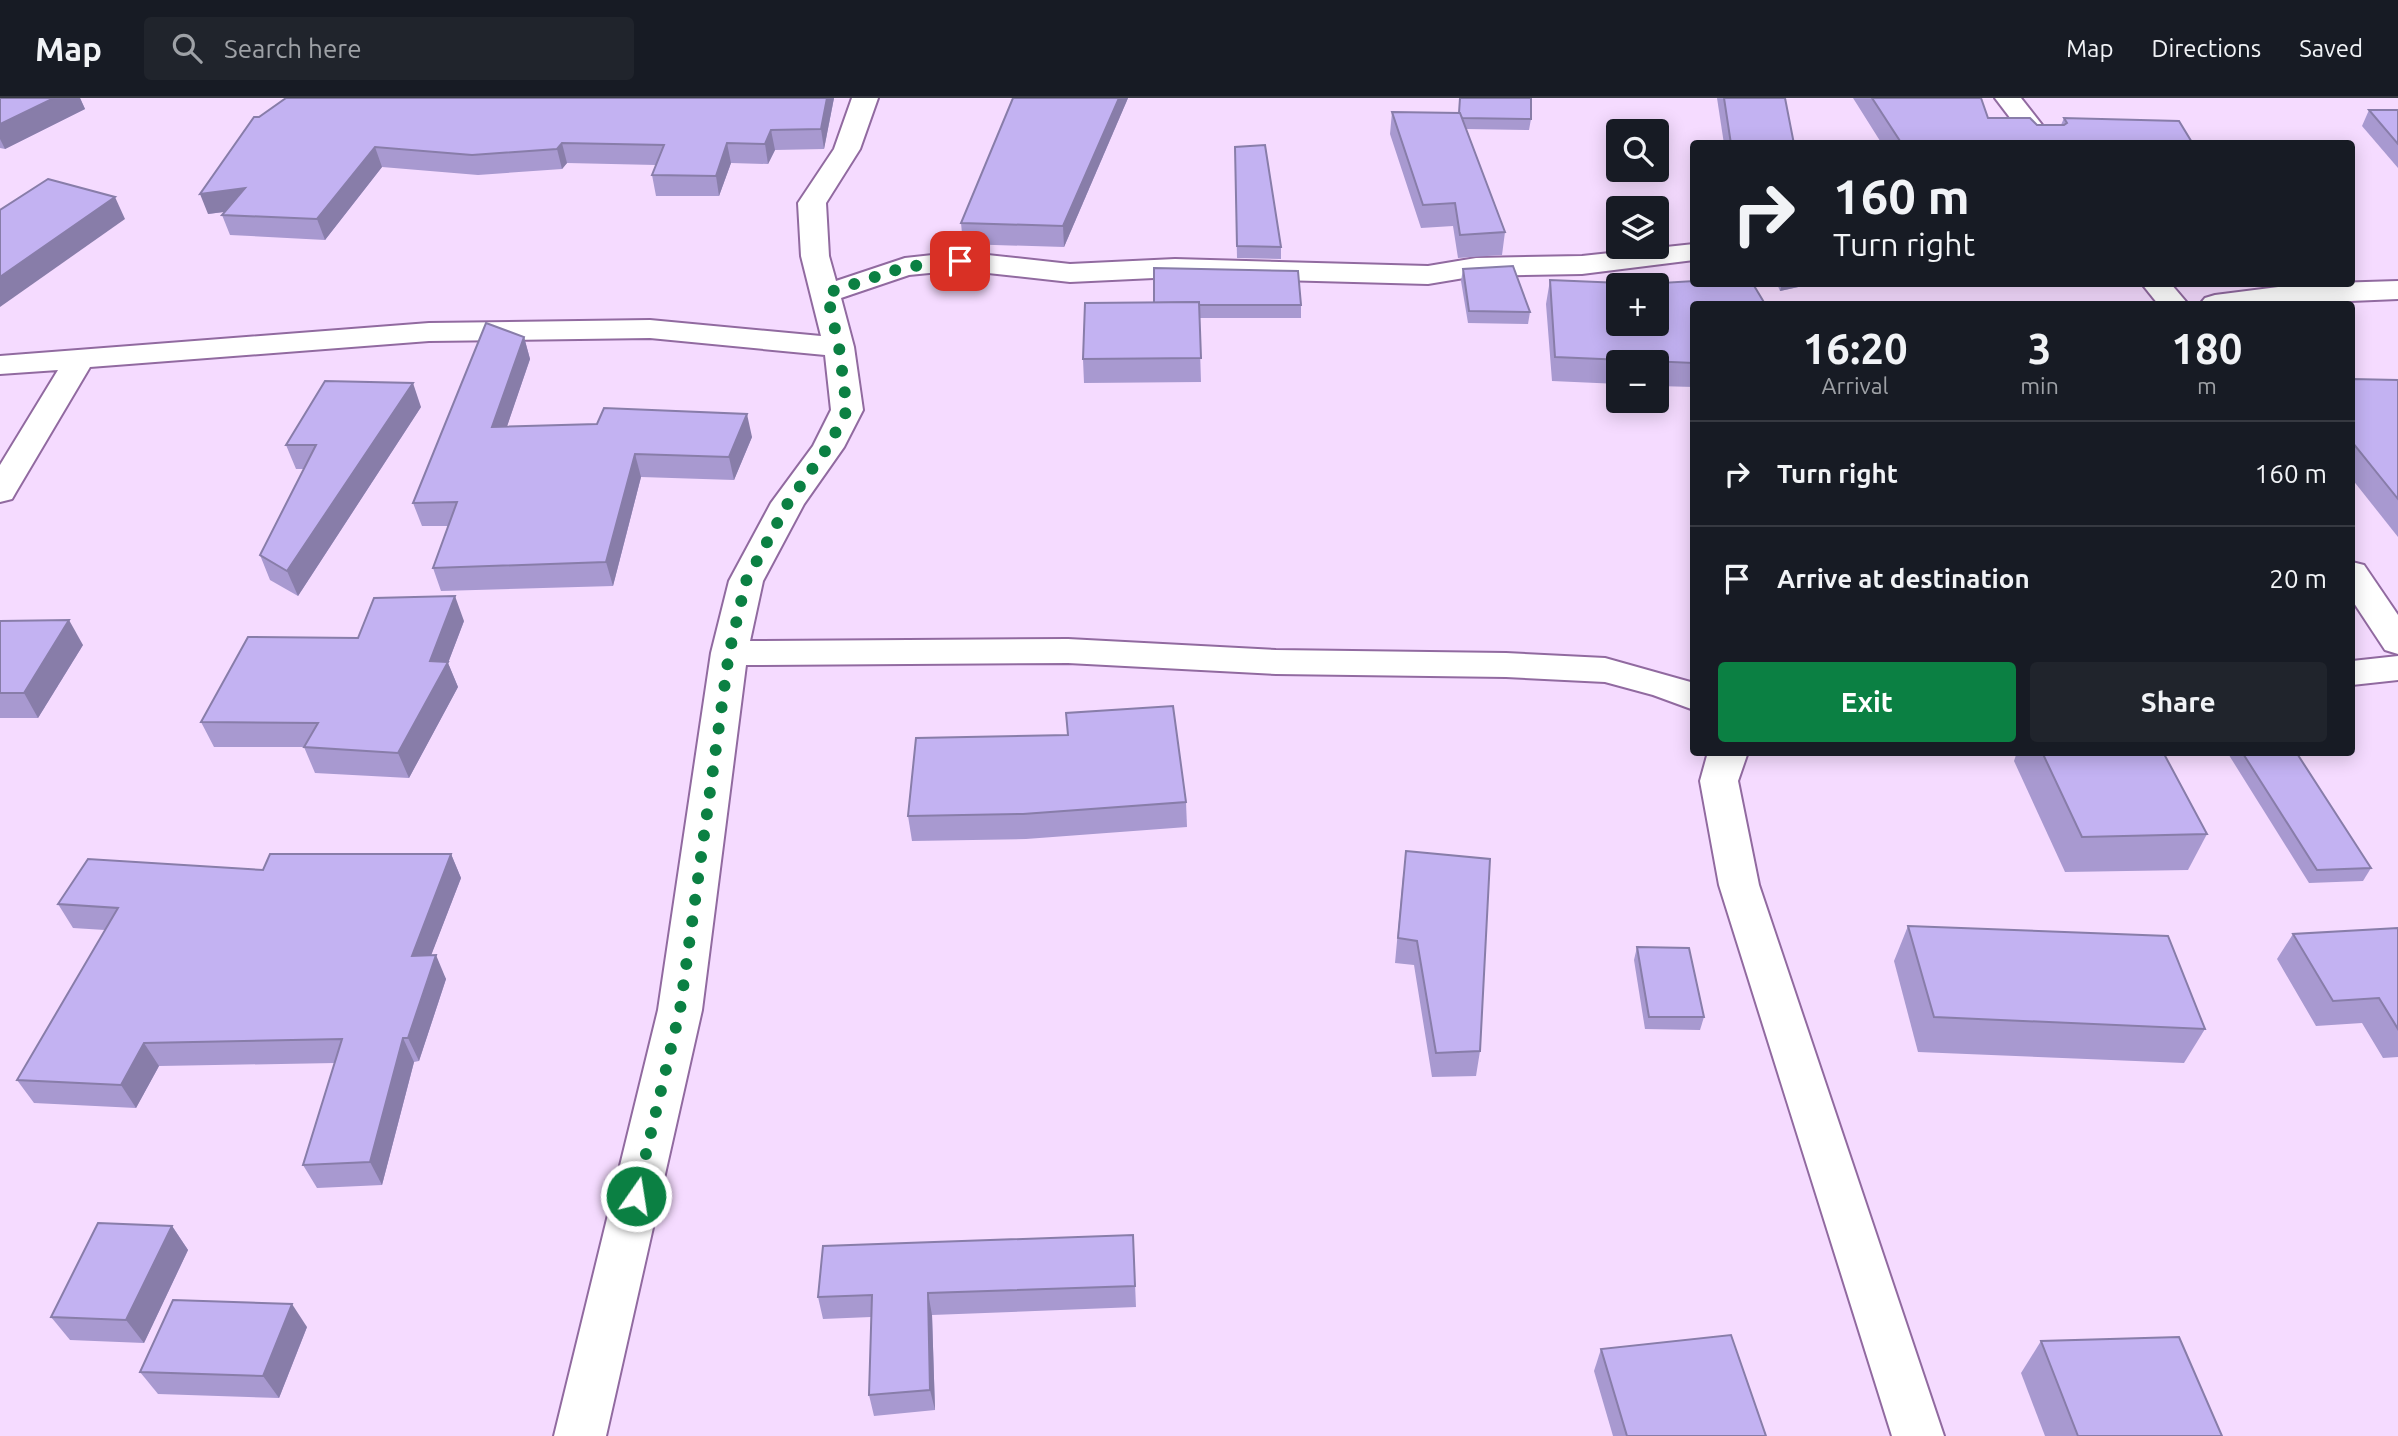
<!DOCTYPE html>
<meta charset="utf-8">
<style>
body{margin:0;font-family:Ubuntu,sans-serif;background:#20242c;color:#f1f3f6;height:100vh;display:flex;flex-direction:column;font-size:26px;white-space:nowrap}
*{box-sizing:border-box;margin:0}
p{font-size:23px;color:#9ea1a6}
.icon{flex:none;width:38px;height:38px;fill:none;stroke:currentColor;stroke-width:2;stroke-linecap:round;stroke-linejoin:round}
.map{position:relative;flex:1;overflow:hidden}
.side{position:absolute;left:1690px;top:203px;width:665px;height:455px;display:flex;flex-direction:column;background:#171b24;border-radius:7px;box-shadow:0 4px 18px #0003}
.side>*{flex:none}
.guide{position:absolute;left:1690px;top:42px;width:665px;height:147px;border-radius:7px;box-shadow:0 4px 18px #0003;background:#171b24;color:#f1f3f6;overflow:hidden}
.controls{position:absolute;left:1606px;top:21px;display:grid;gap:14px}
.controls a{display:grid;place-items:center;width:63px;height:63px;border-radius:7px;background:#171b24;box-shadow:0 4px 18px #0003;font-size:35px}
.pin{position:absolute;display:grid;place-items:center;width:60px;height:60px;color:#fff;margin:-30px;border-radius:14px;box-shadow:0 4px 10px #0006}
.me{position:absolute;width:77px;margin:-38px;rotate:13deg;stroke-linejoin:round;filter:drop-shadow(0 0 5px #0008)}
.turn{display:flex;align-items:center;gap:24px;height:147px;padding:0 28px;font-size:32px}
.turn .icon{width:91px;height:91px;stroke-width:2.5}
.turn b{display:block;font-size:49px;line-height:60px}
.eta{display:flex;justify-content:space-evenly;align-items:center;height:119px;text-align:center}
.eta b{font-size:42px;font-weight:700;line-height:49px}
.primary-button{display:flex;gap:14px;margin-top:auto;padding:14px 28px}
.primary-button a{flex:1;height:80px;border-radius:7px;background:#0b8043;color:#fff;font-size:28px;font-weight:700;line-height:80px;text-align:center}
.primary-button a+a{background:#20242c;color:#f1f3f6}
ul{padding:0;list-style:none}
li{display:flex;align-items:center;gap:21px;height:105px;padding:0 28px;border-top:2px solid #363941}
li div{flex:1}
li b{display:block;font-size:26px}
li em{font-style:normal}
header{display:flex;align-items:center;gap:42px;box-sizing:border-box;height:98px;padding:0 35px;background:#171b24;border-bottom:2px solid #363941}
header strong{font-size:33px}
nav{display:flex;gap:38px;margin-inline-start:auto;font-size:24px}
.search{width:490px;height:63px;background:#20242c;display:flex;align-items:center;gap:18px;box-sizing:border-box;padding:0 24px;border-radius:7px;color:#9ea1a6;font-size:26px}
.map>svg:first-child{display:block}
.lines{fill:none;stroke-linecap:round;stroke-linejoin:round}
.street-casing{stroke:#916aa0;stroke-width:4}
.street{fill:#fff;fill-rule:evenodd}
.wall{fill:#a899d0}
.shaded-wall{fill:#887da9}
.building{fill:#c3b2f2;stroke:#887da9;stroke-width:2;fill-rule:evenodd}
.route{stroke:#0b8043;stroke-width:12;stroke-dasharray:0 21.6}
</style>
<header>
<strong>Map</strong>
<div class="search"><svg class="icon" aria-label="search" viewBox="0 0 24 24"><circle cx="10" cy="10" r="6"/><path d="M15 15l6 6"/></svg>Search here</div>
<nav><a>Map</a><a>Directions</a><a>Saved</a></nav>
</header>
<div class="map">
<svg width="2398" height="1338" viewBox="0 0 2398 1338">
<rect width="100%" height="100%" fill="#f5dbff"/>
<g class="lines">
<g class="street-casing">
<g id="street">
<path d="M852,0H878L860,51L826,105L829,158L836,183L905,160L960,154L1070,166L1175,161L1428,168L1476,160L1582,158L1694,146V162L1582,176L1476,178L1428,186L1175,179L1070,184L960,172L909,177L841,200L854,249L863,312L844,349L804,406L763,483L750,543L1068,541L1276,552L1506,555L1605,560L1694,585V612L1653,597L1605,584L1506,579L1276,576L1068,565L746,567L702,912L606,1338H554L658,912L711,555L729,483L771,405L813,348L831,312L825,257L650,240L429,243L90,269L16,394L12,401L0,404V367L58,272L0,276V258L429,225L650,222L821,238L801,158L798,105L834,51Z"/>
<path d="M1995,0H2021L2057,46H2030Z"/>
<path d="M2398,183V201L2279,206H2200L2205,200L2215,197L2301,186Z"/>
<path d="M2142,186H2171L2188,206H2158Z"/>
<path d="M2352,464L2364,467L2398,517V556L2385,552L2352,502Z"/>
<path d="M2398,558V582L2352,587V563Z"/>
<path d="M1708,654H1748L1738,683L1759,787L1944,1338H1892L1719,787L1700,683Z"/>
</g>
</g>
<use href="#street" class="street"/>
</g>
<g class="wall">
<path d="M0,0H80L85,11L5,51L0,50Z"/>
<path d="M834,0L824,51L775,52L768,66L731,65L719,98H656L652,77L656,67L567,65L562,71L478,77L382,69L325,142L230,137L222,117L224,114L208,116L254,19Z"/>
<path d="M1013,0H1128L1064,149L963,146L961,125Z"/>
<path d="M1717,0H1785L1794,46H1724Z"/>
<path d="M1853,0H1981L1988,20L2037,27H2061L2064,20L2193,46H1882Z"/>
<path d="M2369,12H2398V70L2362,28Z"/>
<path d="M1392,14L1531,21L1529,32L1466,31L1505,134L1502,157L1458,160L1453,128L1421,130L1390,36Z"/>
<path d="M1235,61L1281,149V161L1237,160Z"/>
<path d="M1463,171L1530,214L1528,226L1468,225L1461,183Z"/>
<path d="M1550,182L1694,206V289L1657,288V264H1619V286L1552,283L1546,206Z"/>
<path d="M1777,186H1812L1780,193Z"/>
<path d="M1085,205L1301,207V220H1199L1201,284L1084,285L1083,261Z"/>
<path d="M524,239L530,261L507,328L752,339L734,382L641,379L613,488L441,493L433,470L448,428H422L413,405Z"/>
<path d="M2352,281L2398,282V439L2352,381Z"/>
<path d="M421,309L298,498L270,482L260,457L304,371H296L286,347Z"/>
<path d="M0,523L83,547L38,620H0Z"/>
<path d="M464,523L448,565L458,589L409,680L315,675L304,649H214L201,624Z"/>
<path d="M2017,654H2163L2207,736L2188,772L2065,774L2014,663Z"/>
<path d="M2227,654H2296L2371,770L2363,783L2309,785Z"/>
<path d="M1186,704L1187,729L1026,741L912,743L908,718Z"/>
<path d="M451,756L461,780L431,857L446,881L419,963L414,964L382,1087L317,1090L303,1067L335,965L159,968L136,1010L34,1005L17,982L105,832L73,830L58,806L263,772Z"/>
<path d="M1403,778L1480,953L1476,978L1432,979L1414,867L1395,865Z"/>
<path d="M1908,828L2205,931L2184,965L1918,954L1894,863Z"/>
<path d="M2398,830V959L2383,960L2362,925L2316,928L2277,861L2293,836Z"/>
<path d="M1637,849L1704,919L1700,932L1645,931L1634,862Z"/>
<path d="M172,1128L188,1152L144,1245L70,1242L51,1219Z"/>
<path d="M1133,1137L1136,1209L932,1217L935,1312L874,1318L869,1297L871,1219L823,1221L818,1199Z"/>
<path d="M307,1229L279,1300L158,1296L140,1274Z"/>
<path d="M2041,1243L2222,1338H2045L2021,1275Z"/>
<path d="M1601,1251L1766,1338H1613L1594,1273Z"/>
</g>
<g class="shaded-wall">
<path d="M54,0H80L85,11L5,51L0,41V26Z"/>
<path d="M827,0H834L824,51L821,31Z"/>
<path d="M1119,0H1128L1064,149L1063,128Z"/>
<path d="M771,32L775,52L768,66L765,46Z"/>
<path d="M562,45L567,65L562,71L557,51Z"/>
<path d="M727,45L731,65L719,98L716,78Z"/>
<path d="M375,49L382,69L325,142L317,121Z"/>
<path d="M245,90L253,110L208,116L200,96Z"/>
<path d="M115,99L125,121L0,209V179Z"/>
<path d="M1782,186H1812L1780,193Z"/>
<path d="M524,239L530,261L499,352L492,329Z"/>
<path d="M413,285L421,309L298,498L287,473Z"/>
<path d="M747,316L752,339L734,382L729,359Z"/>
<path d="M635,356L641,379L613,488L606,464Z"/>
<path d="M455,498L464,523L448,565L458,589L409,680L398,655L430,563Z"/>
<path d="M69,522L83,547L38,620L24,595Z"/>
<path d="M451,756L461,780L422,881L412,858Z"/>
<path d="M436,857L446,881L419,963L408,940Z"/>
<path d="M403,940L414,964L382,1087L370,1064Z"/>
<path d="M144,945L159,968L136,1010L121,987Z"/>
<path d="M172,1128L188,1152L144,1245L126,1222Z"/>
<path d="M928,1195L932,1217L935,1312L930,1292Z"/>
<path d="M292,1206L307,1229L279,1300L263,1278Z"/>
</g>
<g class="building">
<path d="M0,0H54L0,26Z"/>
<path d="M286,0H827L821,31L771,32L765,46L727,45L716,78L652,77L664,47L562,45L557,51L472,57L375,49L317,121L222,117L245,90L200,96L254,19H259Z"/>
<path d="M1013,0H1119L1063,128L961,125Z"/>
<path d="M1460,0H1531V21L1462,20L1459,15Z"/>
<path d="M1724,0H1785L1794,46H1731Z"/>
<path d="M1872,0H1981L1988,20H2030L2037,27H2064L2067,25L2064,20L2179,23L2193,46H1902Z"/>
<path d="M2369,12H2398V46Z"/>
<path d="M1392,14L1460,15L1505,134L1460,137L1455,105L1423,107Z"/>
<path d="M1265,47L1281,149L1237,148L1235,49Z"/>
<path d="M48,81L115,99L0,179V112Z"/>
<path d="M1513,168L1530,214L1469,213L1463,171Z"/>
<path d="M1154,170L1298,173L1301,207H1199V204L1154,205Z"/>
<path d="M1550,182L1645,186L1694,183V186H1753L1765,206H1694V265L1555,259ZM1619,187H1657V226H1619Z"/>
<path d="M1199,204L1201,260L1083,261L1085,205Z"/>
<path d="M486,225L524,239L492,329L597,326L604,310L747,316L729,359L635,356L606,464L433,470L457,404L413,405Z"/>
<path d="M2352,281L2398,282V401L2352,344Z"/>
<path d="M325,283L413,285L287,473L260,457L316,347H286Z"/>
<path d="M455,498L430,563L448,564L398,655L304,649L318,625L201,624L248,539L358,540L374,500Z"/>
<path d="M69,522L24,595H0V523Z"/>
<path d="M1173,608L1186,704L1023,716L908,718L916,640L1068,637L1066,615Z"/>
<path d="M2042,654H2163L2207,736L2082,739Z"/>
<path d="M2242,654H2296L2371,770L2317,772Z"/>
<path d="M1406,753L1490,761L1480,953L1436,955L1417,843L1398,840Z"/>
<path d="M270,756H451L412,858L436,857L408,940H403L370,1064L303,1067L342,941L144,945L121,987L17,982L118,810L58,806L88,761L263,772Z"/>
<path d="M1908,828L2168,838L2205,931L1934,919Z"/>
<path d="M2398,830V931L2379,900L2333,903L2293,836Z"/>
<path d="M1637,849L1689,850L1704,919H1649Z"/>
<path d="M98,1125L172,1128L126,1222L51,1219Z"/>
<path d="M1133,1137L1135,1188L928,1195L930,1292L869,1297L872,1197L818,1199L823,1148Z"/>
<path d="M173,1202L292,1206L263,1278L140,1274Z"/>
<path d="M1731,1237L1766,1338H1627L1601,1251Z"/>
<path d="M2179,1239L2222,1338H2078L2041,1243Z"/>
</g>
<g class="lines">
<path class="route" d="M636,1098L680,912L729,555L746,483L788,405L828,349L847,312L839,249L827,195L905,169L960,163"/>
</g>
</svg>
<div class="controls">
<a><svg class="icon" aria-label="search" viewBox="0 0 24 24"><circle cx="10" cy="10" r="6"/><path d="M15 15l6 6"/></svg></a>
<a><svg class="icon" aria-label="layers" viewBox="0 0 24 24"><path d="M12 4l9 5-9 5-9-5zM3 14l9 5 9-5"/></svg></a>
<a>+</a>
<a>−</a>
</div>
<div class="pin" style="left:960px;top:163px;background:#d93025"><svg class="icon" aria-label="arrive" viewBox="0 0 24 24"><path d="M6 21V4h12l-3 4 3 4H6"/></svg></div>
<svg class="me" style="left:636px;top:1098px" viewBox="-20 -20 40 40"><circle r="17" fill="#0b8043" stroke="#fff" stroke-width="3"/><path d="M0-11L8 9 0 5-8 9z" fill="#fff"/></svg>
<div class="guide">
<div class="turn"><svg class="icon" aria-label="right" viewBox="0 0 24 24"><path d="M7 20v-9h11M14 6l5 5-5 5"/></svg><div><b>160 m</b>Turn right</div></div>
</div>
<section class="side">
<div class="eta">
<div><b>16:20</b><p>Arrival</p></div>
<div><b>3</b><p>min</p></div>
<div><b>180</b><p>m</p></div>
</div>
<ul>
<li><svg class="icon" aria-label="right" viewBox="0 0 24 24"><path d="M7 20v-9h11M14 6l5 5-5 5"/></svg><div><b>Turn right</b></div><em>160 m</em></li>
<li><svg class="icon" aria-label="arrive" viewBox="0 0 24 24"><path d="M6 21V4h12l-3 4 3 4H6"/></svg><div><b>Arrive at destination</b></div><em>20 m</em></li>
</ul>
<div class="primary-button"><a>Exit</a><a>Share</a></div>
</section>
</div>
